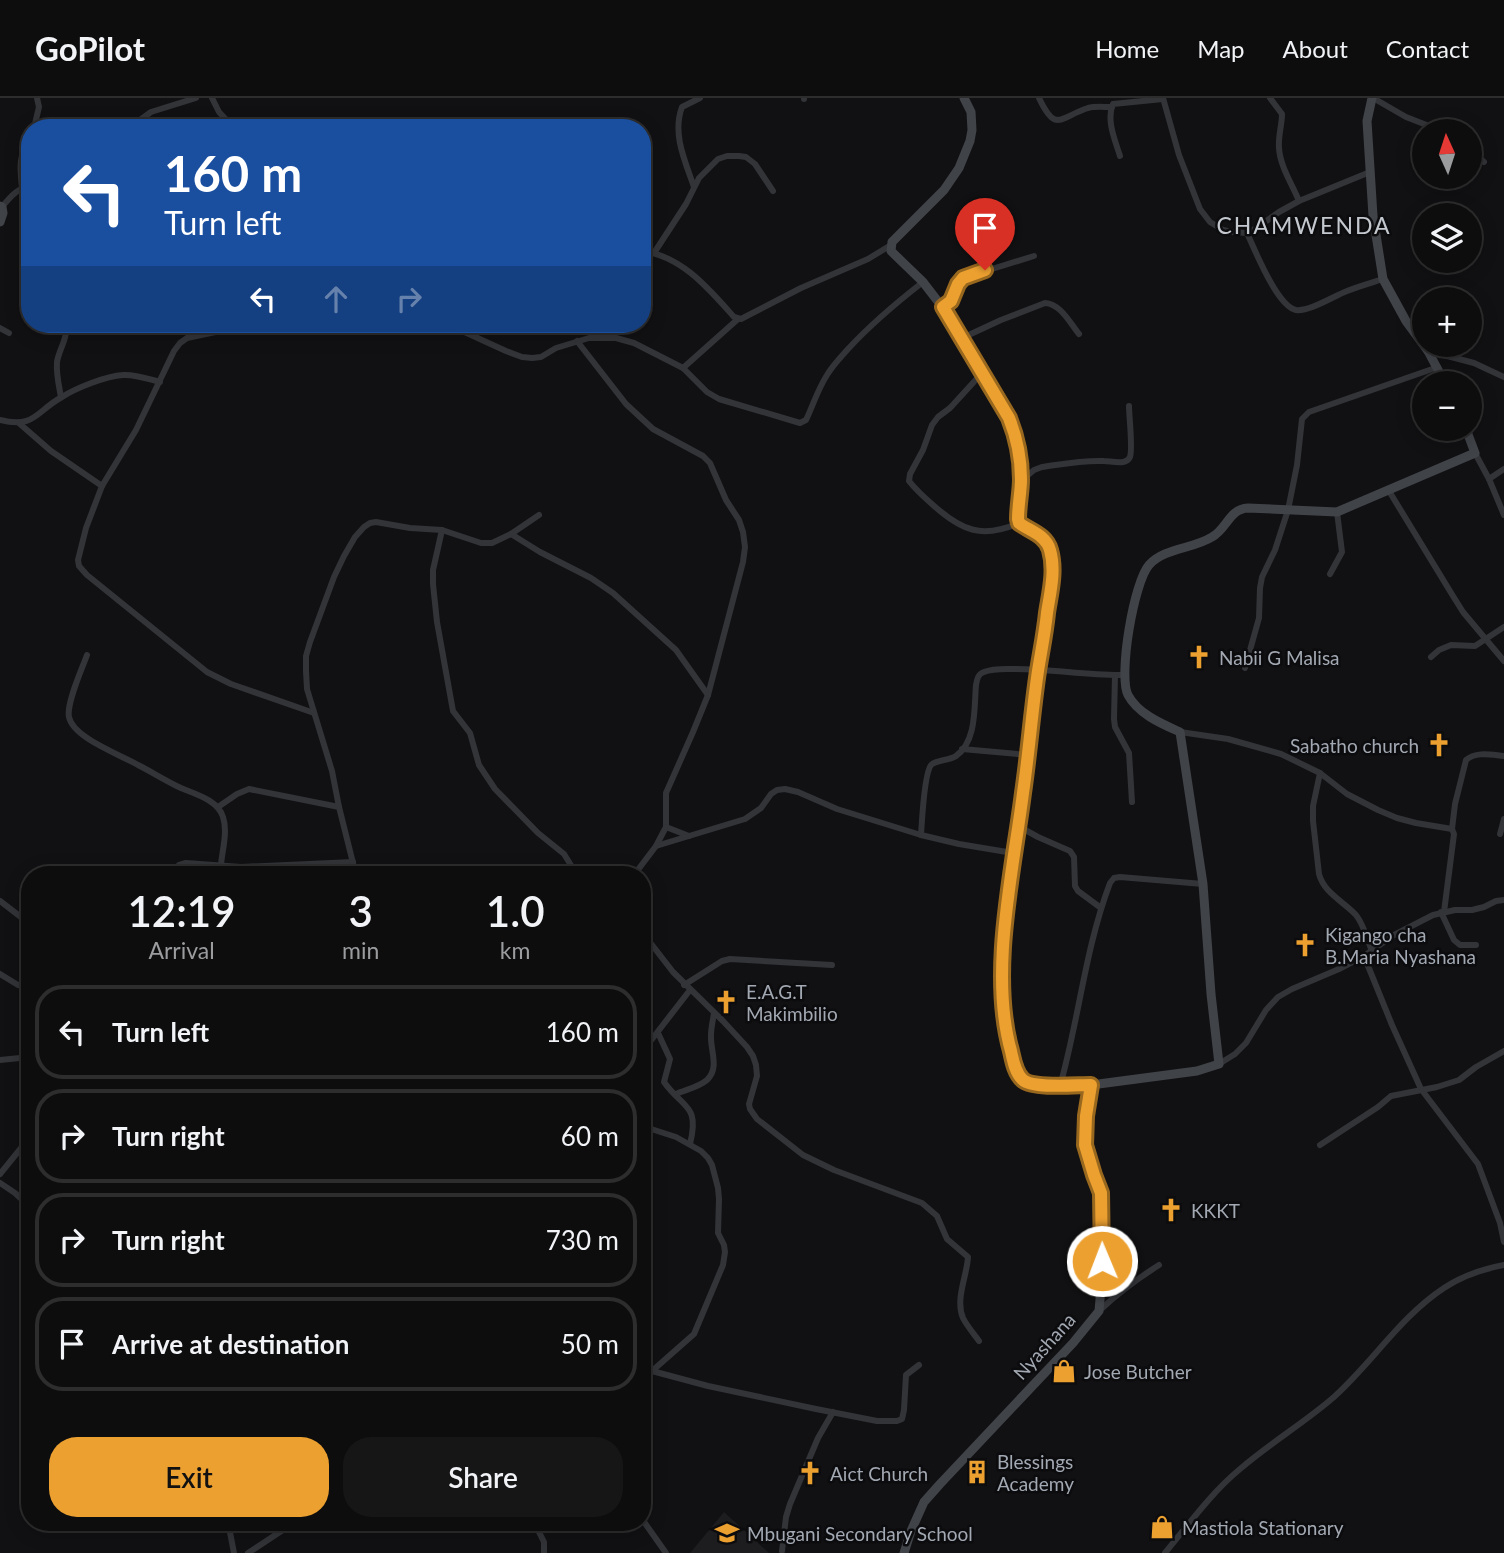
<!DOCTYPE html>
<meta charset="utf-8">
<style>
body{margin:0;font-family:Lato,sans-serif;background:#161617;color:#f1f3f6;height:100vh;display:flex;flex-direction:column;font-size:26px;white-space:nowrap}
*{box-sizing:border-box;margin:0}
p{font-size:23px;color:#9a9c9e}
.icon{flex:none;width:38px;height:38px;fill:none;stroke:currentColor;stroke-width:2;stroke-linecap:round;stroke-linejoin:round}
.map{position:relative;flex:1;overflow:hidden}
.sheet{position:absolute;left:21px;top:768px;width:630px;height:665px;display:flex;flex-direction:column;background:#0d0d0e;border-radius:28px;box-shadow:0 4px 18px #0003,0 0 0 2px #2d2d2e}
.sheet>*{flex:none}
.banner{position:absolute;left:21px;top:21px;width:630px;height:214px;border-radius:28px;box-shadow:0 4px 18px #0003,0 0 0 2px #2d2d2e;background:#1a4fa0;color:#fff;overflow:hidden}
.needle{width:46px;rotate:357deg}
.tools{position:absolute;left:1412px;top:21px;display:grid;gap:14px}
.tools a{display:grid;place-items:center;width:70px;height:70px;border-radius:50%;background:#0d0d0e;box-shadow:0 4px 18px #0003,0 0 0 2px #2d2d2e;font-size:35px}
.pin{position:absolute;display:grid;place-items:center;width:60px;height:60px;color:#fff;margin:-72px -30px;border-radius:50% 50% 50% 0;rotate:-45deg;box-shadow:0 0 7px #0007}
.pin .icon{rotate:45deg}
.me{position:absolute;width:77px;margin:-38px;rotate:359deg;stroke-linejoin:round;filter:drop-shadow(0 0 5px #0008)}
.turn{display:flex;align-items:center;gap:24px;height:147px;padding:0 28px;font-size:32px}
.turn .icon{width:91px;height:91px;stroke-width:2.5}
.turn b{display:block;font-size:49px;line-height:60px}
.lanes{display:flex;align-items:center;height:66px;padding:0 28px;background:#0003;justify-content:center;gap:35px;direction:ltr}
.lanes .off{opacity:.35}
.eta{display:flex;justify-content:space-evenly;align-items:center;height:119px;text-align:center}
.eta b{font-size:42px;font-weight:600;line-height:49px}
.action{display:flex;gap:14px;margin-top:auto;padding:14px 28px}
.action a{flex:1;height:80px;border-radius:28px;background:#eca030;color:#111;font-size:28px;font-weight:600;line-height:80px;text-align:center}
.action a+a{background:#161617;color:#f1f3f6}
ul{padding:0;list-style:none}
li{display:flex;align-items:center;gap:21px;height:94px;margin:0 14px 10px;padding:0 14px;border:4px solid #2d2d2e;border-radius:28px}
li div{flex:1}
li b{display:block;font-size:26px}
li em{font-style:normal}
header{display:flex;align-items:center;gap:42px;box-sizing:border-box;height:98px;padding:0 35px;background:#0d0d0e;border-bottom:2px solid #2d2d2e}
header strong{font-size:33px}
nav{display:flex;gap:38px;margin-inline-start:auto;font-size:24px}
.map>svg:first-child{display:block}
.built{fill:#1d1d20}
.lines{fill:none;stroke-linecap:round;stroke-linejoin:round}
.street{stroke:#323438;stroke-width:6}
.secondary{stroke:#404348;stroke-width:9}
.route-casing{stroke:#99681f;stroke-width:18}
.route{stroke:#eca030;stroke-width:12}
.labels{text-anchor:middle;dominant-baseline:central;stroke-width:5;stroke-linejoin:round;paint-order:stroke}
.poi-label{font-size:19px;fill:#a3a9b3;stroke:#0c0c0e;text-anchor:start}
.street-label{font-size:19px;fill:#a3a9b3;stroke:#0c0c0e}
.quarter-label{font-size:23px;letter-spacing:2px;fill:#c4c8cf;stroke:#0c0c0e}
</style>
<header>
<strong>GoPilot</strong>
<nav><a>Home</a><a>Map</a><a>About</a><a>Contact</a></nav>
</header>
<div class="map">
<svg width="1504" height="1455" viewBox="0 0 1504 1455">
<rect width="100%" height="100%" fill="#111113"/>
<path class="built" d="M724,1414L769,1455H690Z"/>
<g class="lines">
<g class="street">
<path d="M212,0L219,14L234,30"/>
<path d="M1039,0C1056,36 1060,19 1088,10C1095,8 1103,9 1110,9"/>
<path d="M1163,0L1179,57L1200,111L1210,124L1223,132L1232,134L1247,135L1255,131L1279,114L1299,103L1370,74"/>
<path d="M1270,0L1282,16C1282,27 1278,38 1279,50C1280,68 1292,86 1299,103"/>
<path d="M1373,0L1406,19L1442,33"/>
<path d="M804,1V0"/>
<path d="M405,26L408,30"/>
<path d="M34,30L39,9L37,0"/>
<path d="M129,30L151,14L196,0"/>
<path d="M1470,51L1484,64"/>
<path d="M1120,58C1115,42 1106,22 1113,6L1163,1"/>
<path d="M694,89C685,63 672,36 682,9L700,0"/>
<path d="M22,90C20,69 18,59 30,41"/>
<path d="M2,109C10,99 17,91 30,87"/>
<path d="M1247,135C1255,152 1277,208 1296,212C1309,214 1334,198 1347,193C1359,188 1371,185 1383,181"/>
<path d="M642,153C682,158 709,191 734,219L741,221L801,190L868,161L891,147"/>
<path d="M654,155L686,106L699,80L718,61L727,58H739L746,59L755,66L773,93"/>
<path d="M943,210C955,199 954,191 963,180L1034,158"/>
<path d="M253,226L187,240L180,245L174,253L136,332L102,388L86,430L78,462L79,468L87,477L207,574L231,586L314,615"/>
<path d="M447,226L506,253L522,259L532,260L541,259L556,250L589,240H616L634,245L683,270L707,294L719,301L800,325L806,322C813,307 818,291 827,277C833,267 841,259 848,251C871,226 896,205 923,184"/>
<path d="M0,230L9,235"/>
<path d="M960,241L1001,222L1045,205C1061,206 1070,225 1079,236"/>
<path d="M577,243L626,306L653,331L703,358L710,365L726,402L739,422L743,434L745,449L743,464L708,597L693,634L666,695V729L656,748L634,777"/>
<path d="M1432,254L1474,265L1504,279"/>
<path d="M683,270L738,221"/>
<path d="M982,275L950,310L938,319L932,327L923,352L910,376L909,383C916,392 925,400 933,407C962,433 982,441 1019,425"/>
<path d="M61,299C59,288 56,276 57,264C59,251 69,239 65,226"/>
<path d="M0,322C35,331 36,313 62,299C76,290 106,278 123,277C135,276 148,281 160,284"/>
<path d="M20,326L51,353L102,388"/>
<path d="M1475,355L1489,381L1504,417"/>
<path d="M1489,381L1504,371"/>
<path d="M1021,383L1034,372L1042,369C1063,366 1083,362 1104,363C1111,363 1126,368 1130,359C1133,351 1129,318 1129,308"/>
<path d="M1389,393L1453,498L1463,514L1504,563"/>
<path d="M442,432L433,472V486L437,524L453,613L470,635L479,667L495,691L538,735L564,756L577,777"/>
<path d="M511,436L540,454L591,480L613,495L676,552L708,597"/>
<path d="M1330,476L1342,454L1337,414"/>
<path d="M87,557C82,571 66,606 69,619C73,640 121,657 138,667C152,674 166,683 181,690C195,696 218,702 223,719C228,734 222,753 221,767"/>
<path d="M1431,559L1439,552L1451,547L1475,548L1504,529"/>
<path d="M1245,570L1259,520L1260,490L1262,479L1275,452L1288,412L1297,367L1302,321L1309,314L1438,269"/>
<path d="M1115,577L1114,621L1115,629L1129,655L1132,704"/>
<path d="M1180,634L1228,641L1281,656L1320,675L1347,696L1378,712L1397,720L1416,725L1452,731L1454,736L1444,814"/>
<path d="M962,651L1028,657"/>
<path d="M1320,675L1313,708V723L1319,776C1324,795 1343,803 1356,817C1364,827 1367,841 1372,853"/>
<path d="M218,709L237,696L249,691L339,709"/>
<path d="M1018,728L1038,739L1070,753L1074,759L1075,788L1078,793L1101,810"/>
<path d="M666,729L689,738"/>
<path d="M1452,731L1455,706L1466,662C1476,653 1492,657 1504,658"/>
<path d="M1500,736L1504,721"/>
<path d="M921,737C922,723 924,676 931,667C937,661 949,663 956,658C977,643 974,609 976,587C977,581 978,576 984,574C993,570 1006,571 1016,571C1053,571 1089,578 1125,577"/>
<path d="M656,748L745,721L761,710L771,696L777,692L785,691L798,694L837,711L921,737L959,746L1013,755"/>
<path d="M180,777L179,767L186,765L241,769L353,764"/>
<path d="M356,777L339,709L332,673L307,591L306,573V558L310,544L334,479L344,458L355,439L364,429L370,425L376,424L410,430L442,432L481,445H492L511,436L539,417"/>
<path d="M0,803L30,826"/>
<path d="M1441,814L1454,842L1460,847H1476"/>
<path d="M642,834L673,874L723,923L747,949L753,958L756,967L757,978L749,1006L750,1011L757,1021L803,1057L834,1072L922,1105L937,1118L947,1141L968,1159C967,1178 955,1201 963,1220C967,1228 974,1236 979,1243"/>
<path d="M1364,858L1392,927L1421,991L1478,1066L1500,1125L1504,1144"/>
<path d="M0,876L18,887"/>
<path d="M684,887L722,863L730,861L832,867"/>
<path d="M658,935L670,961L664,984C683,1011 700,1006 690,1046"/>
<path d="M642,954L690,892"/>
<path d="M0,962L30,959"/>
<path d="M1219,966L1235,956L1246,945L1266,912L1278,899L1292,891L1339,871L1364,858L1394,837L1433,817L1455,812H1472L1484,809L1496,803L1504,802"/>
<path d="M1060,988C1079,921 1085,851 1110,785L1114,780L1120,779L1203,786"/>
<path d="M676,996C685,992 699,989 707,982C720,970 710,952 711,937C711,930 713,922 714,915"/>
<path d="M642,1019L645,1028L648,1030L676,1039L701,1053L708,1060L712,1067L718,1090L719,1101L718,1135L724,1147L725,1154L723,1167L694,1236L652,1273"/>
<path d="M1320,1047L1378,1009L1391,998L1437,989L1459,982L1476,969L1504,953"/>
<path d="M0,1076L30,1039"/>
<path d="M0,1085L15,1095L30,1109"/>
<path d="M1099,1213C1118,1195 1137,1181 1159,1167"/>
<path d="M642,1268L652,1273L708,1288L816,1311L877,1323H897L902,1321L904,1312L906,1277L919,1267"/>
<path d="M642,1421L666,1455"/>
<path d="M228,1424L234,1455"/>
<path d="M534,1424L544,1444V1455"/>
<path d="M782,1453L786,1419L790,1406L818,1340L833,1314"/>
<path d="M248,1455L295,1424"/>
<path d="M1165,1455C1189,1426 1211,1395 1240,1371C1270,1345 1304,1325 1334,1299C1372,1265 1401,1218 1444,1190C1462,1178 1483,1171 1504,1167"/>
</g>
<g class="secondary">
<path d="M964,0L971,14L972,32L970,43L959,70L944,92L892,144L891,153L923,184L943,210L1009,321C1017,340 1021,360 1021,381C1021,394 1018,407 1018,421L1019,425L1043,441L1048,446L1052,466V486L1039,571L1023,700L1013,755L1005,836L1002,882L1003,912L1007,940L1015,968L1019,977L1026,984L1060,988L1091,987L1197,973L1219,966L1211,896L1203,786L1180,634C1162,626 1138,616 1128,597C1118,577 1134,484 1149,467C1164,450 1193,451 1212,439C1227,431 1229,411 1248,410L1337,414L1475,355L1466,331"/>
<path d="M1372,0L1367,23L1373,118L1383,181L1406,223L1428,253L1432,254"/>
<path d="M0,108L2,109L3,115L0,124"/>
<path d="M1428,253L1445,285"/>
<path d="M904,1455L911,1433L924,1404L940,1386L1073,1245L1099,1213L1101,1190V1095L1094,1077L1085,1047L1086,1018L1091,987"/>
</g>
</g>
<g class="lines">
<g class="route-casing">
<path id="route" d="M985,172L963,180L958,186L951,203L943,209L1009,320C1017,340 1021,360 1021,381C1021,394 1018,407 1018,421L1019,425C1030,433 1046,437 1050,452C1056,473 1050,495 1047,515C1045,535 1041,554 1038,573C1032,613 1029,654 1023,695C1013,774 989,875 1011,953C1013,962 1015,975 1023,982C1034,991 1076,987 1091,987L1086,1018L1085,1047L1094,1077L1101,1095L1102,1163"/>
</g>
<use href="#route" class="route"/>
</g>
<defs>
<g id="church-bare" transform="scale(1.89)"><path d="M-1.2-6h2.4v3.5h3.3v2.4h-3.3V6h-2.4V-.1h-3.3v-2.4h3.3Z" fill="#eca030" stroke="#0c0c0e" stroke-width="2.5" paint-order="stroke"/></g>
<g id="shop-bare" transform="scale(1.89)"><path d="M-5-2.5h2.3a2.7 3.5 0 0 1 5.4 0H5L5.5 6h-11ZM-1.5-2.5h3a1.5 2.3 0 0 0-3 0Z" fill="#eca030" stroke="#0c0c0e" stroke-width="2.5" paint-order="stroke"/></g>
<g id="building-bare" transform="scale(1.89)"><path d="M-4-6H4V6H1V3H-1V6H-4ZM-2.5-4.3h1.7v1.8h-1.7ZM.8-4.3h1.7v1.8H.8ZM-2.5-1h1.7V.8h-1.7ZM.8-1h1.7V.8H.8Z" fill="#eca030" stroke="#0c0c0e" stroke-width="2.5" paint-order="stroke"/></g>
<g id="school-bare" transform="scale(1.89)"><path d="M0-5L7-2L0 1L-7-2ZM-4 1L0 2.5L4 1V4Q0 6-4 4Z" fill="#eca030" stroke="#0c0c0e" stroke-width="2.5" paint-order="stroke"/></g>
</defs>
<g fill-rule="evenodd">
<use href="#church-bare" x="1199" y="559"/>
<use href="#church-bare" x="1439" y="647"/>
<use href="#church-bare" x="1305" y="847"/>
<use href="#church-bare" x="726" y="904"/>
<use href="#church-bare" x="1171" y="1112"/>
<use href="#shop-bare" x="1064" y="1273"/>
<use href="#building-bare" x="977" y="1374"/>
<use href="#church-bare" x="810" y="1375"/>
<use href="#shop-bare" x="1162" y="1429"/>
<use href="#school-bare" x="727" y="1435"/>
</g>
<g class="labels">
<g class="poi-label">
<text x="1219" y="559">Nabii G Malisa</text>
<text x="1419" y="647" text-anchor="end">Sabatho church</text>
<text x="1325" y="836">Kigango cha<tspan x="1325" dy="22">B.Maria Nyashana</tspan></text>
<text x="746" y="893">E.A.G.T<tspan x="746" dy="22">Makimbilio</tspan></text>
<text x="1191" y="1112">KKKT</text>
<text x="1084" y="1273">Jose Butcher</text>
<text x="997" y="1363">Blessings<tspan x="997" dy="22">Academy</tspan></text>
<text x="830" y="1375">Aict Church</text>
<text x="1182" y="1429">Mastiola Stationary</text>
<text x="747" y="1435">Mbugani Secondary School</text>
</g>
<g class="street-label">
<text transform="translate(1044 1248) rotate(-48)">Nyashana</text>
</g>
<g class="quarter-label">
<text x="1304" y="127">CHAMWENDA</text>
</g>
</g>
</svg>
<div class="tools">
<a><svg class="needle" viewBox="-14 -14 28 28"><path d="M0-13l5 13h-10z" fill="#e53935"/><path d="M0 13l5-13h-10z" fill="#9a9c9e"/></svg></a>
<a><svg class="icon" aria-label="layers" viewBox="0 0 24 24"><path d="M12 4l9 5-9 5-9-5zM3 14l9 5 9-5"/></svg></a>
<a>+</a>
<a>−</a>
</div>
<div class="pin" style="left:985px;top:172px;background:#d93025"><svg class="icon" aria-label="arrive" viewBox="0 0 24 24"><path d="M6 21V4h12l-3 4 3 4H6"/></svg></div>
<svg class="me" style="left:1102px;top:1163px" viewBox="-20 -20 40 40"><circle r="17" fill="#eca030" stroke="#fff" stroke-width="3"/><path d="M0-11L8 9 0 5-8 9z" fill="#fff"/></svg>
<div class="banner">
<div class="turn"><svg class="icon" aria-label="left" viewBox="0 0 24 24"><path d="M17 20v-9H6M10 6l-5 5 5 5"/></svg><div><b>160 m</b>Turn left</div></div>
<div class="lanes"><svg class="icon" aria-label="left" viewBox="0 0 24 24"><path d="M17 20v-9H6M10 6l-5 5 5 5"/></svg><svg class="icon off" aria-label="ahead" viewBox="0 0 24 24"><path d="M12 20V5M6 11l6-6 6 6"/></svg><svg class="icon off" aria-label="right" viewBox="0 0 24 24"><path d="M7 20v-9h11M14 6l5 5-5 5"/></svg></div>
</div>
<section class="sheet">
<div class="eta">
<div><b>12:19</b><p>Arrival</p></div>
<div><b>3</b><p>min</p></div>
<div><b>1.0</b><p>km</p></div>
</div>
<ul>
<li><svg class="icon" aria-label="left" viewBox="0 0 24 24"><path d="M17 20v-9H6M10 6l-5 5 5 5"/></svg><div><b>Turn left</b></div><em>160 m</em></li>
<li><svg class="icon" aria-label="right" viewBox="0 0 24 24"><path d="M7 20v-9h11M14 6l5 5-5 5"/></svg><div><b>Turn right</b></div><em>60 m</em></li>
<li><svg class="icon" aria-label="right" viewBox="0 0 24 24"><path d="M7 20v-9h11M14 6l5 5-5 5"/></svg><div><b>Turn right</b></div><em>730 m</em></li>
<li><svg class="icon" aria-label="arrive" viewBox="0 0 24 24"><path d="M6 21V4h12l-3 4 3 4H6"/></svg><div><b>Arrive at destination</b></div><em>50 m</em></li>
</ul>
<div class="action"><a>Exit</a><a>Share</a></div>
</section>
</div>
